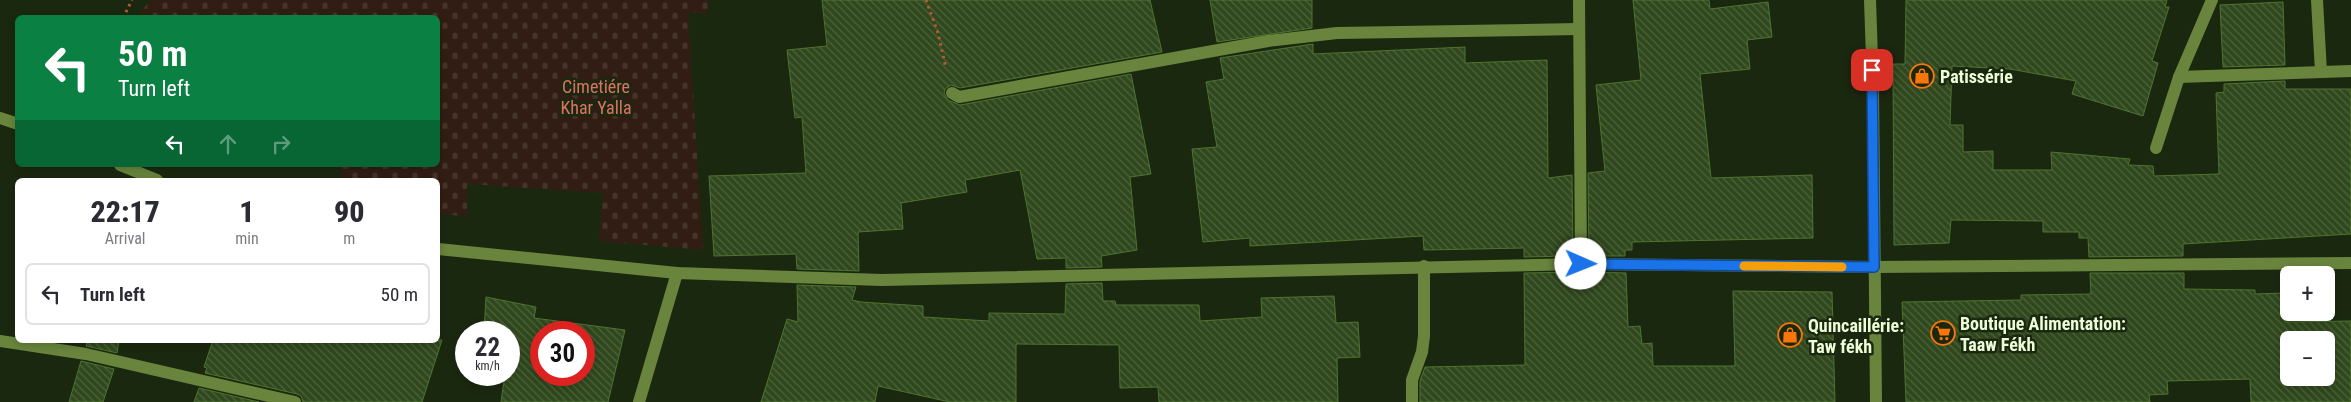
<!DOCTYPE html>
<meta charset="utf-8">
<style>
body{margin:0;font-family:"Roboto Condensed",sans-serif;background:#f7f7f7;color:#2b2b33;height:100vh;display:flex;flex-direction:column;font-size:19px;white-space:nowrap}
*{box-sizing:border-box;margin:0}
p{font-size:16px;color:#7c7c81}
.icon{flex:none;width:28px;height:28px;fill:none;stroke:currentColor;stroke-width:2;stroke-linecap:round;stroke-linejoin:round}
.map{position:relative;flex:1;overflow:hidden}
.sheet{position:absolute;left:15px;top:178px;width:425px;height:165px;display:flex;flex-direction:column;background:#fff;border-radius:8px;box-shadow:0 2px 8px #0003}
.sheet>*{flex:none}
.guide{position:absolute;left:15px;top:15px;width:425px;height:152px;border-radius:8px;box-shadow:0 2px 8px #0003;background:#0b8043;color:#fff;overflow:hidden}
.controls{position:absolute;left:2280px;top:266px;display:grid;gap:10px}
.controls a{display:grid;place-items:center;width:55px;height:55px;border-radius:8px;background:#fff;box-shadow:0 2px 8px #0003;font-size:25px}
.speed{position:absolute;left:455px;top:321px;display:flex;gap:10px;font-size:25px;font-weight:700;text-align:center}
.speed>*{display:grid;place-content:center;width:65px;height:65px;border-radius:50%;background:#fff;box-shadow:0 2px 8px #0003;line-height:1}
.speed small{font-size:12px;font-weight:400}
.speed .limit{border:8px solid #d22;background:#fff;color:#111}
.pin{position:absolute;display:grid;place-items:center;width:42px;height:42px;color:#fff;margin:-21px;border-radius:10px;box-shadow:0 2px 8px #0006}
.me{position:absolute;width:55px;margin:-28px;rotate:91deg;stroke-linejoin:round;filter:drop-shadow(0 0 4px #0008)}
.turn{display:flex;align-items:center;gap:18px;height:105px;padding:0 20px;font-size:22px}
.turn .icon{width:65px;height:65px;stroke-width:2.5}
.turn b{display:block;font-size:35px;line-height:42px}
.lanes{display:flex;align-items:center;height:48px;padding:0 20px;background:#0003;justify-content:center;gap:25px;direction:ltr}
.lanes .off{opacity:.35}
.eta{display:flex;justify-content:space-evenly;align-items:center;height:85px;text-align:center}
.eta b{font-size:30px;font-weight:800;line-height:35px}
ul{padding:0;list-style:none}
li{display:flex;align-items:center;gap:15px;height:62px;margin:0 10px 8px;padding:0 10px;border:2px solid #e1e1e2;border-radius:8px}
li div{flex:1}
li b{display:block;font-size:19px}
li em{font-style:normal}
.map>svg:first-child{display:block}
.cemetery{fill:url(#cemetery-stones)}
.building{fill:url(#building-back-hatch);stroke:#4e742f;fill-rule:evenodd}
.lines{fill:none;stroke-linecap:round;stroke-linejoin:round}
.path{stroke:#b75933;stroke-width:3;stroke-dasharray:2.5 4;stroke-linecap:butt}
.minor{stroke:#69853d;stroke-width:12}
.route-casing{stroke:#114b97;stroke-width:12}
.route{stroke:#1a73e8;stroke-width:9}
.slow{stroke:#f59e0b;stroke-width:9}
.labels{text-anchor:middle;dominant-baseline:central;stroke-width:5;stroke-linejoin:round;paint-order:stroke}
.poi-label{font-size:18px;font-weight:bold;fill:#ecfed8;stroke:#1b2810;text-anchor:start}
.park-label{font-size:18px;fill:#de7164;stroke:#1b2810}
</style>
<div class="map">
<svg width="2351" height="402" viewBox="0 0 2351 402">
<defs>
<pattern id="cemetery-stones" width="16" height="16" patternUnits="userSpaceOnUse" patternTransform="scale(1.25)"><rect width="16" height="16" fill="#311d13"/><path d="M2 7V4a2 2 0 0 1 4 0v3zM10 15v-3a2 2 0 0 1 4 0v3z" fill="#453429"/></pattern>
<pattern id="building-back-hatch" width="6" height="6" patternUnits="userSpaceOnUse" patternTransform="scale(1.25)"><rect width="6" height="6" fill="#30481d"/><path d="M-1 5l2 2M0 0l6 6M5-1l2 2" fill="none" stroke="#4e633d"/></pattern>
</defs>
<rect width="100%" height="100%" fill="#1b2810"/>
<path class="cemetery" d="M151,0H709L707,13H688L703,250L599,241L603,193L467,184V217L438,213V180H339L341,165H438V18L136,17Z"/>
<g class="building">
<path d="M822,0H1150L1162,52L960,88L951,85L945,89L944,93L948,100L960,105L1131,74L1151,174L1130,177L1137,250L1101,256L1102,267L1066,268V258L1037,259L1020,170L965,180L967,192L901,203L903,229L858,232L859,271L797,269L796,254L714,256L709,176L806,173L802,117L795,118L787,50L827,46Z"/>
<path d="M1210,0H1312V28L1217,42Z"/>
<path d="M1633,0H1709L1710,9L1768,2L1772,37L1747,40L1750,69L1700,74L1711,178L1812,175L1813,238L1632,242V250H1625V256H1589L1588,173L1605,171L1596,85L1641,80Z"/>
<path d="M1906,0H2167L2165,7H2169L2152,61L2158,63L2143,116L2072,94L2076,81L2010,69L1952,66L1950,125H1963V152L1993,151V170H2052L2051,152L2130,159L2128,165L2153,166L2154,176L2219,174L2216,93L2224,92V84L2285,81V89H2351V234L2183,244V256L2089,257L2088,238H2079V232H2043V221L1951,220L1949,243L1894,245L1893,64H1905Z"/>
<path d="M2283,2L2285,65L2223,67L2220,5Z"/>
<path d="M1313,44V54L1465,47V63L1547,60L1548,178L1572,175L1573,256L1524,257V248L1424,250L1423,236L1250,246V238L1203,242L1192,149L1217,147L1206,82L1224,79L1220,58Z"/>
<path d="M1581,272L1626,273L1628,327L1640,326L1642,344L1652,343L1653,366H1735L1733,291L1832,292L1835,402H1420V381L1425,367L1525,365L1524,273Z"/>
<path d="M2090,273H2184V289L2255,290V294L2284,293L2285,322L2351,321V402H2251L2250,379L2167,381L2168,394L2149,395L2150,402H1906L1902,302L2021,300V295L2091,294ZM2289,340H2326V378H2289Z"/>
<path d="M1102,283L1103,301H1115L1116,305H1199L1200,321L1262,317L1261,298L1334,296L1336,323L1358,322L1360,357L1337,358L1338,402H1159L1158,387L1120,388L1119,345L1016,344V402H950L878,386L875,402H761L787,319L798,322L797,285L856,287L852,300L861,302L923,306V317L989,321V313L1065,314L1066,284Z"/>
<path d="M486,297L536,307L534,318L625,330L608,402H501L504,381L480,380L481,375H509V332H484ZM541,332H584V375H541Z"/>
<path d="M88,340H119L117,353L86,346Z"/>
<path d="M213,340H442L422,402H303L301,396L297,394L205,373L207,368L204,367Z"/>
<path d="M81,361L114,369L103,402H69Z"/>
<path d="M199,388L259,402H194Z"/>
</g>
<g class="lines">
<g class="path">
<path d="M926,0L938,33L946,68"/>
<path d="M123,18L132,0"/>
</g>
<g class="minor">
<path d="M1579,0L1581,264"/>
<path d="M1870,0L1873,87L1876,402"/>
<path d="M2317,0L2321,72"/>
<path d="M2179,77L2351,71"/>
<path d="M952,93L959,97L1268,41L1337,33L1579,29"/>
<path d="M0,118L18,124"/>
<path d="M2156,148L2179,77L2212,0"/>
<path d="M120,165L157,180"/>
<path d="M438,249L677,273L882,280L1581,264L1874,267L2351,263"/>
<path d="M0,341L86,354L295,402"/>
<path d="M639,402L677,273"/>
<path d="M1412,402V380L1422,352L1424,336V266"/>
</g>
</g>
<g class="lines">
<g class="route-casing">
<path id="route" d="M1581,264L1874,267L1872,70"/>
</g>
<use href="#route" class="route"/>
<path class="slow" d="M1744,266L1842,267"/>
</g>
<defs>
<g id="shop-ring" transform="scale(1.25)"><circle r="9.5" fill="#1b2810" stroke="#fa7608" stroke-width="1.5"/><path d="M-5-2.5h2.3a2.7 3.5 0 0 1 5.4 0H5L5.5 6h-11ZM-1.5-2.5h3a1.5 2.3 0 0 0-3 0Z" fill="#fa7608"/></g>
<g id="supermarket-ring" transform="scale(1.25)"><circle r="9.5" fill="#1b2810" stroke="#fa7608" stroke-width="1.5"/><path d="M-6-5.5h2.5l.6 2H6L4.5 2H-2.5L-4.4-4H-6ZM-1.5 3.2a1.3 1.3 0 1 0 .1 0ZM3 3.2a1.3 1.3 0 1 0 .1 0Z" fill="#fa7608"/></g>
</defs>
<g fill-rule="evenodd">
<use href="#shop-ring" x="1922" y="76"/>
<use href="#supermarket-ring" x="1943" y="333"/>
<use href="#shop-ring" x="1790" y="335"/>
</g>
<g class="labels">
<g class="poi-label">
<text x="1940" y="76">Patissérie</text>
<text x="1960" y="323">Boutique Alimentation:<tspan x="1960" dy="21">Taaw Fékh</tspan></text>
<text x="1808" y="325">Quincaillérie:<tspan x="1808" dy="21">Taw fékh</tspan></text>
</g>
<g class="park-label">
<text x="596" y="86">Cimetiére<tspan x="596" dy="21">Khar Yalla</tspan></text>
</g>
</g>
</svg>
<div class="controls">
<a>+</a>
<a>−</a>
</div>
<div class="speed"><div>22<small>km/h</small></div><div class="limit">30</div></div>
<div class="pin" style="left:1872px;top:70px;background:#d93025"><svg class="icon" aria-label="arrive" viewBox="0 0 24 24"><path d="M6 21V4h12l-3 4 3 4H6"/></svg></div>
<svg class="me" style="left:1581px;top:264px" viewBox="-20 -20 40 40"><circle r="19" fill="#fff"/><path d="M0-13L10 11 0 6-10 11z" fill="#1a73e8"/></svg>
<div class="guide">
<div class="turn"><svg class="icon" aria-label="left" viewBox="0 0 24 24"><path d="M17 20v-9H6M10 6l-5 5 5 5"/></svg><div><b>50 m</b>Turn left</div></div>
<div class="lanes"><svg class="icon" aria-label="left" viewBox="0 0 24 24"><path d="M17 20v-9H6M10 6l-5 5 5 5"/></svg><svg class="icon off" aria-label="ahead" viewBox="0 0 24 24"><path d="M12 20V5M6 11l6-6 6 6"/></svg><svg class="icon off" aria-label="right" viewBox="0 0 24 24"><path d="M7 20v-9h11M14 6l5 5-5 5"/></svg></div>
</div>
<section class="sheet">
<div class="eta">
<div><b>22:17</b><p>Arrival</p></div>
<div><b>1</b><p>min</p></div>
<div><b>90</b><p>m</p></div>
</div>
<ul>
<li><svg class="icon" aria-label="left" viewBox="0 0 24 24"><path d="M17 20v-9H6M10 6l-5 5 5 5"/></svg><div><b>Turn left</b></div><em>50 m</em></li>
</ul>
</section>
</div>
